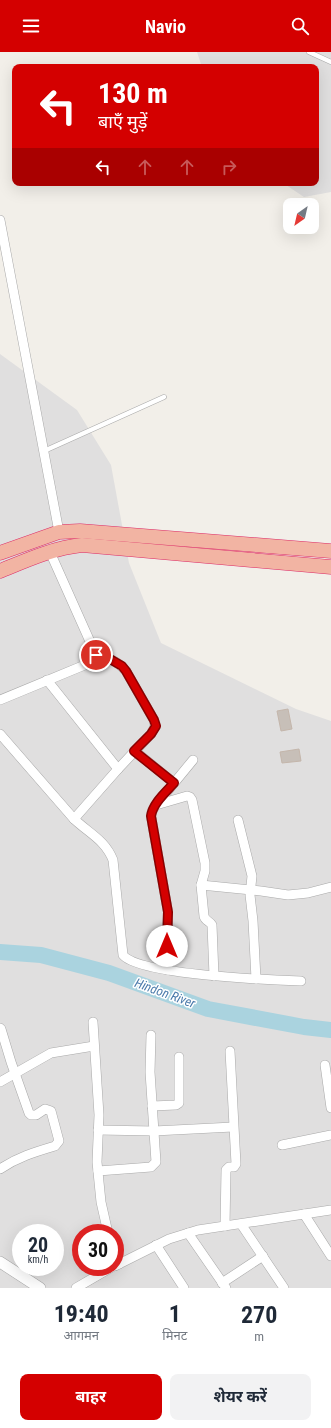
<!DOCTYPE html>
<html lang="hi">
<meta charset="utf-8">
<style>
body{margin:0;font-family:"Roboto Condensed","Noto Sans Devanagari",sans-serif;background:#f2f2f3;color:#1f2937;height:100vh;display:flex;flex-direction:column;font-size:15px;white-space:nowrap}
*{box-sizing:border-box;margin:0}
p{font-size:13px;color:#747a83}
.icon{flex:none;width:22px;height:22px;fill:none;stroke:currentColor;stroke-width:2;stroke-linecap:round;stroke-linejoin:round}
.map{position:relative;height:1236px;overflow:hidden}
.drawer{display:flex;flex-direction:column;background:#fff;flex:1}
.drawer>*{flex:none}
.guide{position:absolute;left:12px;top:12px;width:307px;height:122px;border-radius:8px;box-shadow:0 4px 16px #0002;background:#d40000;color:#fff;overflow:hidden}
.needle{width:26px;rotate:214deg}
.fabs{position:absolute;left:283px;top:146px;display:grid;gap:8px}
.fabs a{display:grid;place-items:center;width:36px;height:36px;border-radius:8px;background:#fff;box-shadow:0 4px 16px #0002;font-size:20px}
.speed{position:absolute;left:12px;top:1172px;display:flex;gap:8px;font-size:20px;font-weight:700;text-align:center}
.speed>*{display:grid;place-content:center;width:52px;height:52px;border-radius:50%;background:#fff;box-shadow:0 4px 16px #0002;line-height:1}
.speed small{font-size:10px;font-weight:400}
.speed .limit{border:6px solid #d22;background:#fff;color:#111}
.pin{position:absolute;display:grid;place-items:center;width:34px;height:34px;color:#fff;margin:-17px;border:2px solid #fff;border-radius:50%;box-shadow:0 1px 4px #0007}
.me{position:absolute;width:44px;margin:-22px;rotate:0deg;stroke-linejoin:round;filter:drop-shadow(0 0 3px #0008)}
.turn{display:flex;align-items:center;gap:14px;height:84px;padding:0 20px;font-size:18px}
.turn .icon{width:52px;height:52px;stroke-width:2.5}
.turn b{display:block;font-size:28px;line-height:34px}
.lanes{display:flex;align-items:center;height:38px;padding:0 20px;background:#0003;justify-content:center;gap:20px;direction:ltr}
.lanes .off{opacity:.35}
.eta{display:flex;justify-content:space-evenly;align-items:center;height:68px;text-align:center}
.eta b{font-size:24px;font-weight:700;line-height:28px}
.primary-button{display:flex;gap:8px;margin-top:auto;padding:8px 20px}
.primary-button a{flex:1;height:46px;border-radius:8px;background:#d40000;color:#fff;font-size:16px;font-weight:700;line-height:46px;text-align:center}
.primary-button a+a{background:#f2f2f3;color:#1f2937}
header{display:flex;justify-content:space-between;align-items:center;height:52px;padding:0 20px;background:#d40000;color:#fff;font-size:18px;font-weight:700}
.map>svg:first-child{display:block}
.residential{fill:#e0dfdf;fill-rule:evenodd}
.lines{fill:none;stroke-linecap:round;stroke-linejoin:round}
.river{stroke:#aad3df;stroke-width:16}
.building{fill:#c7bfb8;stroke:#c4b6ab}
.service-casing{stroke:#a9a9a9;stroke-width:5.5}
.minor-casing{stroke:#a9a9a9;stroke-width:10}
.tertiary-casing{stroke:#a9a9a9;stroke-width:12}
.trunk-casing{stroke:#dc2a67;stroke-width:15}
.service{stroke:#fff;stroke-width:4.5}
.minor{stroke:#fff;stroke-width:9}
.tertiary{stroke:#fff;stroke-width:11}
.trunk{stroke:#f2b4a3;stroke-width:14}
.route-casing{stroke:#8a0000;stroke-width:10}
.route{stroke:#d40000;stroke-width:7}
.labels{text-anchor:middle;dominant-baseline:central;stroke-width:3;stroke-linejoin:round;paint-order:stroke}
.water-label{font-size:13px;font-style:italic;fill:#4a7aab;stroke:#fff}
</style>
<header><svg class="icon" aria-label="menu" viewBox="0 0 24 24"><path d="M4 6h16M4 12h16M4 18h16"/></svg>Navio<svg class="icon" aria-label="search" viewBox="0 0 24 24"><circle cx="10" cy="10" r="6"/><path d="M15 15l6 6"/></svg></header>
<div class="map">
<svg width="331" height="1236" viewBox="0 0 331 1236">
<rect width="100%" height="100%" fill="#f2efe9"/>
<g class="residential">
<path d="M197,0H331V140L304,145L283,131H316V15H202Z"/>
<path d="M0,302L77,358L111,413L129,511L161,591L296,657L331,669V1236H0ZM21,1181H55V1215H21ZM81,1181H115V1215H81Z"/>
</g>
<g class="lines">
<path class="river" d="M0,900L41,903L109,921L208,957L304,975L331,978"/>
</g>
<g class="building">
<path d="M288,657L292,677L281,679L277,659Z"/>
<path d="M299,697L301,709L282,711L280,700Z"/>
</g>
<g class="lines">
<g class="service-casing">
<g id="service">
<path d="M309,0L331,10"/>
<path d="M44,399L164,345"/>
</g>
</g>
<g class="minor-casing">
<g id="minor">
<path d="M0,168L59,480"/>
<path d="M47,628L118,717"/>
<path d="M0,648L92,610L95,607L96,603L50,500"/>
<path d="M0,682L74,767C90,782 105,788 113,808L123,903C139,923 271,928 301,929"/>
<path d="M135,699L174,731"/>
<path d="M156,753L187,744L190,745L192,748L205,811V819L201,833L204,864C205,869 210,869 212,873L214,924"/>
<path d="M74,767L118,717L151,682L155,674L154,668L126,619C118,609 108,606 96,603"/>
<path d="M238,768L252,824L250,843L253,869L256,927"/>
<path d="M201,833L261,839L288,843L308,841L331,835"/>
<path d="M168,918L167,882L168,860L151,764L152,759L156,753L193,708"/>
<path d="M93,970L99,1063L97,1110L101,1150L108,1181"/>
<path d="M0,976L1,977L11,1010L29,1061L31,1063H36L45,1057L51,1059L59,1089L55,1094C35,1100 18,1105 0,1117"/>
<path d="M325,1013L331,1056"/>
<path d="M0,1030L51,1001L94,994"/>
<path d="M152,1054L176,1053L179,1051V1005"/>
<path d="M98,1078L154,1079L233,1075"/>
<path d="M282,1093L331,1083"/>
<path d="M98,1119L151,1115L156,1110L150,1020L151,983"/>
<path d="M304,1162L331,1204"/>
<path d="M241,1172L284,1236"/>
<path d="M225,1174L226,1118L229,1115H234L236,1112L230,999"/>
<path d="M188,1181L226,1236"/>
<path d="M156,1193L184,1236"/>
<path d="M115,1201L119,1212"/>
<path d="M115,1214L169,1187L198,1178L331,1158"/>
<path d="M222,1231L263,1204"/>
<path d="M76,1236L112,1215"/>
</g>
</g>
<g class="tertiary-casing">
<path id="tertiary" d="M0,1210L40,1236"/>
</g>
<g class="trunk-casing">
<g id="trunk">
<path d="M0,501L59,480L80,479L331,499"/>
<path d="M0,519C27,508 53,496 82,493L331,515"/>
</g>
</g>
<use href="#service" class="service"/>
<use href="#minor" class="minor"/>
<use href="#tertiary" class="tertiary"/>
<use href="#trunk" class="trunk"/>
</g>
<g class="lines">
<g class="route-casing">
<path id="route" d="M96,603L110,607L122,614L126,619L154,668L156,674L151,682L134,699L174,731C166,740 153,751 151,764L168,860L167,894"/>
</g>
<use href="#route" class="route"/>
</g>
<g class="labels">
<g class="water-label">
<text transform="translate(165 941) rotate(20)">Hindon River</text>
</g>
</g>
</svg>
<div class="fabs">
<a><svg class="needle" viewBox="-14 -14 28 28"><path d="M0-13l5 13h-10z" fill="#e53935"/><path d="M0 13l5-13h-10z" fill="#747a83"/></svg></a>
</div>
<div class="speed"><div>20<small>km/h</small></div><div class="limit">30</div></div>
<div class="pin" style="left:96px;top:603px;background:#d93025"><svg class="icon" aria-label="arrive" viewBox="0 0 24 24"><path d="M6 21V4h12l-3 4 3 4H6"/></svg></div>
<svg class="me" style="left:167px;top:894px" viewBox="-20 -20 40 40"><circle r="19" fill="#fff"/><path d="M0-13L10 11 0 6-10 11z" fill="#d40000"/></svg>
<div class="guide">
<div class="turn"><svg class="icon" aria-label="left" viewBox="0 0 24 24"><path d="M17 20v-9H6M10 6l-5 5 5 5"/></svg><div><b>130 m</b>बाएँ मुड़ें</div></div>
<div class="lanes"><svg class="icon" aria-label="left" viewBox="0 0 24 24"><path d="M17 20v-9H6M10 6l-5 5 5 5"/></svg><svg class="icon off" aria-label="ahead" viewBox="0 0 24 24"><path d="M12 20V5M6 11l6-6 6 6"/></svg><svg class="icon off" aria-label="ahead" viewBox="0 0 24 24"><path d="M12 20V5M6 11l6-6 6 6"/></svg><svg class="icon off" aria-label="right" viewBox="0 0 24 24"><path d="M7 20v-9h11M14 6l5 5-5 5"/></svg></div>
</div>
</div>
<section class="drawer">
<div class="eta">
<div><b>19:40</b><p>आगमन</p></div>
<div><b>1</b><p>मिनट</p></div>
<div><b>270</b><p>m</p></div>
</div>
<div class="primary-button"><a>बाहर</a><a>शेयर करें</a></div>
</section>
